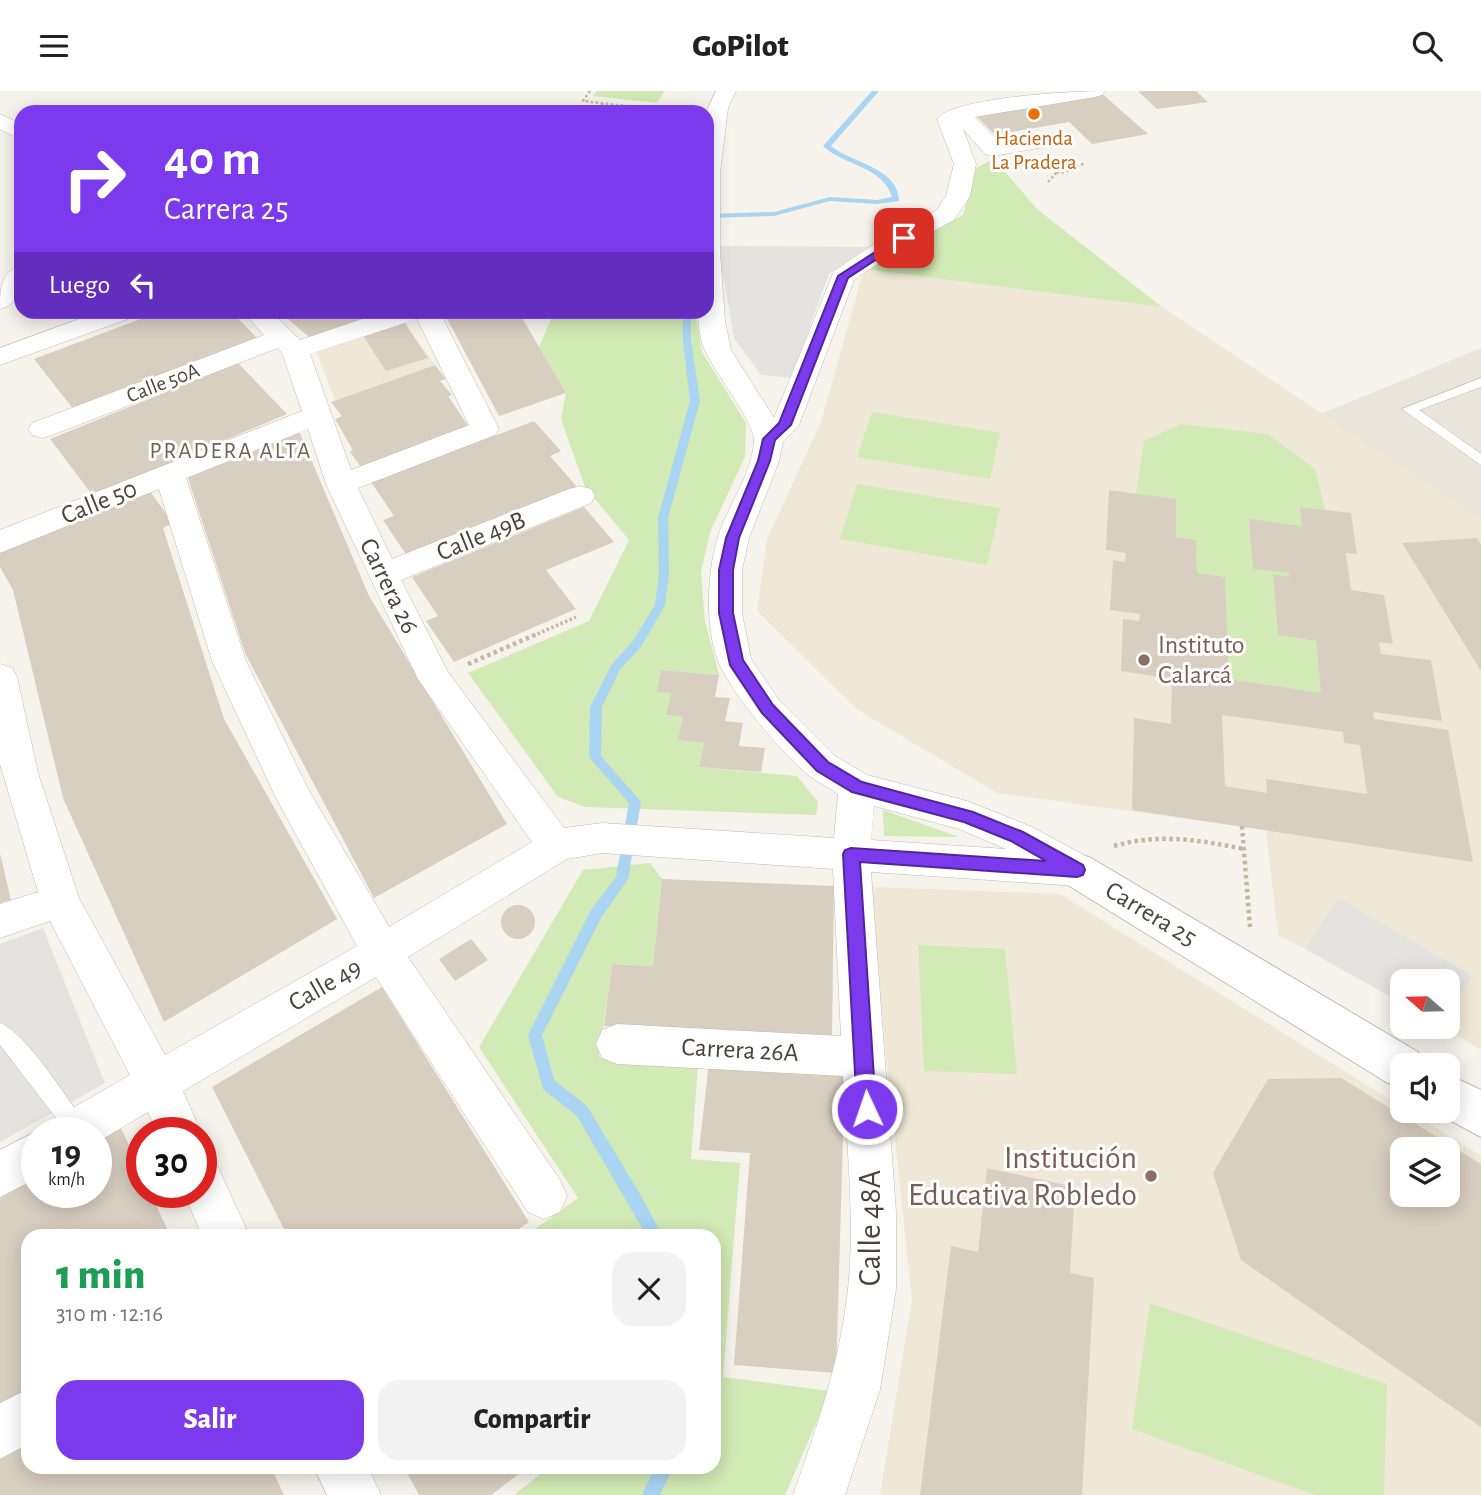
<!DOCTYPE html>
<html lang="es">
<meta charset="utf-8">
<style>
body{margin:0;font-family:"Alegreya Sans",sans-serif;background:#f2f2f2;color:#222;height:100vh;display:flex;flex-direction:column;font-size:26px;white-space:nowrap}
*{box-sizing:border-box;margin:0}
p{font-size:23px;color:#767676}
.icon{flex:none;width:38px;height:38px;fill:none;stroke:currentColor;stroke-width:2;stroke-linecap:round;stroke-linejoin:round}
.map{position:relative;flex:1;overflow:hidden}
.side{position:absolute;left:21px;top:1138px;width:700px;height:245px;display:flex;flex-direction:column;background:#fff;border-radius:21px;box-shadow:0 4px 18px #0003}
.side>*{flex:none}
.banner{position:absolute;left:14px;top:14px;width:700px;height:214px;border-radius:21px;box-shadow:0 4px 18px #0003;background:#7c3aed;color:#fff;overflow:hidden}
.needle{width:46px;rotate:290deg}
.buttons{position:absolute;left:1390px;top:878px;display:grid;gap:14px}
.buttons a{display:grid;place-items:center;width:70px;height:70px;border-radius:14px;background:#fff;box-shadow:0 4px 18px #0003;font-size:35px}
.speed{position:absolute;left:21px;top:1026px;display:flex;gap:14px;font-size:35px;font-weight:700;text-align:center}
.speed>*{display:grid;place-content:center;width:91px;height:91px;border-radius:50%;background:#fff;box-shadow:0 4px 18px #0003;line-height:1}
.speed small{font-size:18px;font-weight:400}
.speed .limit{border:10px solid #d22;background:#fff;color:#111}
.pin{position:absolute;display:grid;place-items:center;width:60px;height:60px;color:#fff;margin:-30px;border-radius:14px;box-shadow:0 4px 10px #0006}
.me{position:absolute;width:77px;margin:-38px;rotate:357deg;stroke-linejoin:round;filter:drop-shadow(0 0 5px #0008)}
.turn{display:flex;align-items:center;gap:24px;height:147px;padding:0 35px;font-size:32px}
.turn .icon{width:91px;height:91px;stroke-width:2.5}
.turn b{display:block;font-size:49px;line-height:60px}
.then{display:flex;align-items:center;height:66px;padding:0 35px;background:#0003;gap:14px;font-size:26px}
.round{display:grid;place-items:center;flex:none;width:74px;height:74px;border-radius:21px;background:#f2f2f2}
.overview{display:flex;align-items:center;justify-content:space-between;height:119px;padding:0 35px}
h1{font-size:42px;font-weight:800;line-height:52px;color:#1e9e55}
.button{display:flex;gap:14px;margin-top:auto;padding:14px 35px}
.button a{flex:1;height:80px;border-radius:21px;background:#7c3aed;color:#fff;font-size:28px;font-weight:800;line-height:80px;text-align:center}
.button a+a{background:#f2f2f2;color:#222}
header{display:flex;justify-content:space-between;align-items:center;height:91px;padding:0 35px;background:#fff;font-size:32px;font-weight:800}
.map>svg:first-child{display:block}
.residential{fill:#eae5da}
.education{fill:#efe8d6;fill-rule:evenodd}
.green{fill:#d2eab5}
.parking{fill:#e5e3e0}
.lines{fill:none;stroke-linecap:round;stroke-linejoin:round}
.stream{fill:#a9d4f2;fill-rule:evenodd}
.building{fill:#d8cfc1;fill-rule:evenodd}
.service-casing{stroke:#c2bbae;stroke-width:1}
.minor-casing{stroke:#c2bbae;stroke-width:1}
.tertiary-casing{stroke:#c2bbae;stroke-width:2}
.path-far2{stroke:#c4b79f;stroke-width:2.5;stroke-dasharray:2.5 2.5;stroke-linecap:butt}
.path-far1{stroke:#c4b79f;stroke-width:3.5;stroke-dasharray:2.5 2.5;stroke-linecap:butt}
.path{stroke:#c4b79f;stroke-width:4.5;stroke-dasharray:3.5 3.5;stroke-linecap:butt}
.service{fill:#fff;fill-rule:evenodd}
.minor{fill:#fff;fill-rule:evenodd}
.tertiary{fill:#fff;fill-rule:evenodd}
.route{fill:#7c3aed;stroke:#51269a;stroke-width:2}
.food-dot{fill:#e8710a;stroke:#fff;stroke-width:2.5}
.education-dot{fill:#8d6e63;stroke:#fff;stroke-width:2.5}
.labels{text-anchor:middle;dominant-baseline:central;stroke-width:6;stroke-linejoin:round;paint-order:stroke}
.far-food-label{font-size:21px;fill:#c56008;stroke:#fff}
.far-street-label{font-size:21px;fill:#4b4439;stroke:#fff}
.far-neighbourhood-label{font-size:23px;letter-spacing:2px;fill:#6e6250;stroke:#fff}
.street-label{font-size:26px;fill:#4b4439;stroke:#fff}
.education-label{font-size:26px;fill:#785e54;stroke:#fff;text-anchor:start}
.near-education-label{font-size:32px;fill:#785e54;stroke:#fff;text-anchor:end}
.near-street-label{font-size:32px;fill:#4b4439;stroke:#fff}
</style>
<header><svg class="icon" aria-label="menu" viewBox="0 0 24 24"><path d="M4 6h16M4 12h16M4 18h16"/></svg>GoPilot<svg class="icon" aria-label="search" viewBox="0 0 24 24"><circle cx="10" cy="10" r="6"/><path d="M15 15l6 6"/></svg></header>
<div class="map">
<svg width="1481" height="1404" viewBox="0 0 1481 1404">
<rect width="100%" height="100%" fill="#f6f3ec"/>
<path class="residential" d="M1481,257V429L1321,323Z"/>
<g class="education">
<path d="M864,178L1162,216L1481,429V959L1445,936H1447V921L1472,884L1338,806L1305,858L1278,844L1266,739L997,702L858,619L757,520L767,448L821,331Z"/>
<path d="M404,231L435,274L335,309L316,259Z"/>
<path d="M875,796L1060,803L1402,1016V1020H1409L1481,1065V1404H880L912,1209L870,811ZM1402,1059H1447V1104H1402Z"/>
</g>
<g class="green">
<path d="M597,0H665L657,12L593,5Z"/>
<path d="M994,68L1037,118L1162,216L864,178L963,124L976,77Z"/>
<path d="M554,221H695L702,261L746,332L745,366L710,441L701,482L705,530L719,584L661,579L656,600L671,602L666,624L683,626L679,649L704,652L699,676L797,685L818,711L816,724L585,716L558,706L468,582L589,530L629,449L585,396L561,328L566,302L539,256Z"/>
<path d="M872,321L1000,342L990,388L857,366Z"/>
<path d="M1181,333L1268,343L1315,378L1325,419L1301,416L1302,435L1250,429L1253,478L1289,482V486L1273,484L1278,544L1316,550L1321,602L1229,588L1225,486L1197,482L1196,449L1176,446V408L1136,403L1144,350Z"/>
<path d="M857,393L1000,417L987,474L840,448Z"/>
<path d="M883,719L959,746L884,745Z"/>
<path d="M650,772L662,788L653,875L612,873L599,966L698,975L691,1068L740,1072L723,1286L830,1300L785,1404H514L549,1376H714V1144H527L578,1107L479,956L583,779Z"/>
<path d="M918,854L1005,858L1017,983L924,980Z"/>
<path d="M1150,1212L1387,1293L1384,1404H1315L1132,1338Z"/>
</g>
<g class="parking">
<path d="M718,155L868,156L829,183L791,287L761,284L734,247Z"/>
<path d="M1338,806L1473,885L1447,921V891H1402V912L1305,858Z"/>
<path d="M43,837L105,992L0,1051V853Z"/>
</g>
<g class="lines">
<g class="stream">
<path d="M872,0H879L831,55C852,72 899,77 899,110L877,113L830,110L774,125L707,127V123L774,121L830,106L877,109L892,106C883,75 844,75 823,55Z"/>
<path d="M683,220H691V249L700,310L668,427L669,483L665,514L641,556L620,578L602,616L601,665L641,711L628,788L601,827L542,944L554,989L587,1015L640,1103L662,1144H646L577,1025L543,998L528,944L591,819L616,786L629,712L589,666L590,616L612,573L633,550L655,514L659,483L658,427L690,310L683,249Z"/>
<path d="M655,1376H673L660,1404H642Z"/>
</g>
</g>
<g class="building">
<path d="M1138,0H1196L1208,11L1157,18Z"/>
<path d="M1100,1L1148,43L1092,53L1069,31L995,44L974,23Z"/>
<path d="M162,220H231L257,247L74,319L34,268Z"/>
<path d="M279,220H389L311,248Z"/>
<path d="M443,220H518L566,302L499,325Z"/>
<path d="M404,231L428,267L386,280L362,243Z"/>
<path d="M238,272L287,323L93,405L50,348Z"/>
<path d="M435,274L446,288L440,290L452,304L448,305L469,336L361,376L350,361L353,359L335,328L342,325L331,311Z"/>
<path d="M534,330L561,360L550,365L578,397L407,465L383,429L394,425L371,391Z"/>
<path d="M299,340L369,505L507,733L374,807L245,562L187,384Z"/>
<path d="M149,399L173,432L163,437L224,628L337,828L164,931L63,707L13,499L0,476V459Z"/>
<path d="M1109,399L1176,408V446L1196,449L1197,482L1225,486L1229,588L1321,602L1316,550L1278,544L1273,483L1289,486V482L1253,478L1249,428L1302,435L1300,416L1351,422L1357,463L1346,462L1351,499L1384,504L1393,553L1379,551L1381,563L1431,569L1442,630L1373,621L1374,628L1448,639L1473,771L1132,719L1134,627L1171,633L1172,588L1121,580L1123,528L1139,530L1140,523L1110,519L1113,469L1125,471L1126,462L1106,459ZM1222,624L1343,641L1344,652L1360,654L1367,703L1266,688L1267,702L1225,695Z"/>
<path d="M584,416L614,451L546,479L576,518L454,571L426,530L438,525L412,486Z"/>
<path d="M1477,447L1481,453V580L1402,452Z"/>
<path d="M661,579L719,584L715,606L730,607L725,630L743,632L739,655L765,657L761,681L699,676L704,652L678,649L683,626L666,624L671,602L656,601Z"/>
<path d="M0,762L11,809L0,812Z"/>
<path d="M662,788L834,795L832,945L604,935L612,873L653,875Z"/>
<circle cx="518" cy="831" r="17"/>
<path d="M471,848L488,869L455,890L439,868Z"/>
<path d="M382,896L529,1131L510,1144H287L284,1138L212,996Z"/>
<path d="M709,971L845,981L836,1282L734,1274L750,1062L699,1059Z"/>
<path d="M1341,987L1481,1073V1336L1241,1169L1213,1082L1268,988ZM1402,1059H1447V1104H1402Z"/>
<path d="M121,1037L142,1083V1101H150L170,1144H28V1301L0,1320V1107L37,1086V1101H96V1051Z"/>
<path d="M987,1077L1075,1096L1070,1182L1094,1187L1082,1404H920L951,1155L978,1161Z"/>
<path d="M28,1339V1376H271L284,1404H0V1358Z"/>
<path d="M404,1376H528L491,1404H419Z"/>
</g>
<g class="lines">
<g class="service-casing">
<g id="service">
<path d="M1481,287V296L1419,319L1481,363V374L1402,318Z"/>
<path d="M0,932C26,942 67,1007 85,1032L88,1041H67L0,954Z"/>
</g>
</g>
<g class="minor-casing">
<g id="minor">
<path d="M716,0H736L728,17L720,81V161L725,230L731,259L774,327L834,180L874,153L937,119L946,105L954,73L937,28C953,6 1076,0 1105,0L1102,4L1095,6L975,26L998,50L1042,43L1050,45L1053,50L1050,55L993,65L985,63L963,38L976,73L970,105L954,129L892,163L854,189L799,334L783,351L779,370L749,447L742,479V522L751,568L779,609L835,665L867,684L967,710L1030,735L1091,768L1096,779L1091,790L1077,795L871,781L896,1121V1198L880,1299L845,1404H793C817,1336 840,1271 848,1198C855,1128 847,1055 843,985L617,973L602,967L596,953L602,939L617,933L841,945L833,778L602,762L567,768L408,866L560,1089L567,1105L560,1121L544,1128L528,1121L376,886L183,1000L201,1041H157L148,1021L96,1052V1041H51L57,1026L130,984L50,830L0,847V813L38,801L0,673V573L12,577L17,586L38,682L79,807L165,964L357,855L275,705L212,570L159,398L0,462V439L302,320L282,262L278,257L52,344L42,347L32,344L28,338L32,332L264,244L242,220H270L300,249L386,220H439L499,338L495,344L358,397L392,468L569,398L580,395L591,398L595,405L591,412L401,489L448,581L564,737L602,732L834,747L838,703C829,697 819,692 811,686C786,668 729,599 718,570C705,535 707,484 717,449C726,417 752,384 754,350C755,331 713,280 704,257C699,246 699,232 698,220H707L706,21ZM417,228L469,334L351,379L310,263ZM308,338L326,393L418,588L532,751L389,836L308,698L246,570L186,387ZM874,715L959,738L1006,758L871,749Z"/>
<path d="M0,23L21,33V49L0,38Z"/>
<path d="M21,175C21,194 21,212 0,218C0,199 0,181 21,175Z"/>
<path d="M101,220H140L136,225L0,274V257Z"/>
<path d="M37,1040L40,1041H37V1087L0,1106V1059Z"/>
<path d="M201,1068L217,1074L249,1144H202L183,1101H201Z"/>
<path d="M28,1298V1353L0,1368V1312Z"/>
<path d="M314,1376H368L381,1404H327Z"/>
</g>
</g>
<g class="tertiary-casing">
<g id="tertiary">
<path d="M1077,762L1091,767L1418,961L1424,975H1402V997L1386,991L1063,791L1057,779L1063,767Z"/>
<path d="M1447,983L1481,999V1046L1433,1020H1447Z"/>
</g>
</g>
<g class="path-far2">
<path d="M590,0L583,10L679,21"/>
<path d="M603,12L600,17L639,21"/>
<path d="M1057,75H1068L1072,79L1059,82L1055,79Z"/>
<path d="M1072,78L1085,72"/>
<path d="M1048,91L1057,81"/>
</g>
<path class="path-far1" d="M533,545L576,526"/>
<g class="path">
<path d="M468,573L537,543"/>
<path d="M1242,735L1250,836"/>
<path d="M1114,755C1158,742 1200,749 1244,758"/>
</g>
<use href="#service" class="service"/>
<use href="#minor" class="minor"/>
<use href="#tertiary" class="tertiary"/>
</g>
<path class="route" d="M900,145L909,147L848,187L791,334L775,349L770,370L739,447L733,479V522L743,569L773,614L828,671L862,691L973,721L1023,741L1083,774L1085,779L1083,784L1077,786L860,771L876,1018L873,1024L867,1027L860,1024L857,1018L843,763L845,759L851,757L1046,770L1011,750L964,731L852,701L817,680L762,622L730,574L719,522V479L726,447L758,370L763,348L779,332L838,185Z"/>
<circle class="food-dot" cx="1034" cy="23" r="7"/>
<g class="education-dot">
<circle cx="1144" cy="569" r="7"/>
<circle cx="1151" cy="1085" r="7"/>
</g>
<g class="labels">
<g class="far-food-label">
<text x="1034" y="47">Hacienda<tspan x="1034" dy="24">La Pradera</tspan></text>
</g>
<g class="far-street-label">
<text transform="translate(163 292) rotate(-21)">Calle 50A</text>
</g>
<g class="far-neighbourhood-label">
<text x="231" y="360">PRADERA ALTA</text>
</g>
<g class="street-label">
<text transform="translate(99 411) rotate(-22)">Calle 50</text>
<text transform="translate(481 445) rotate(-22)">Calle 49B</text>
<text transform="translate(389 495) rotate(64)">Carrera 26</text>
<text transform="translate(1151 823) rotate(31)">Carrera 25</text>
<text transform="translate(325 894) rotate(-30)">Calle 49</text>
<text transform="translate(740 959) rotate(3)">Carrera 26A</text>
</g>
<g class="education-label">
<text x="1158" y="554">Instituto<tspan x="1158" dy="30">Calarcá</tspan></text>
</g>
<g class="near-education-label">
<text x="1137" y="1067">Institución<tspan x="1137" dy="37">Educativa Robledo</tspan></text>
</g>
<g class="near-street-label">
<text transform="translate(870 1137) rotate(-90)">Calle 48A</text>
</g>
</g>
</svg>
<div class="buttons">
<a><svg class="needle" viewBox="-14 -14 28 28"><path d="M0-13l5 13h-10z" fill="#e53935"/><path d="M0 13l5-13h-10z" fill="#767676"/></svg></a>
<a><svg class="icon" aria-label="sound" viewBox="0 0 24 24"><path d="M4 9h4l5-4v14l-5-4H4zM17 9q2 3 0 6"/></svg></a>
<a><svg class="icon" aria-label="layers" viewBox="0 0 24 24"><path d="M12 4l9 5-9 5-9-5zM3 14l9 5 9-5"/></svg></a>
</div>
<div class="speed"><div>19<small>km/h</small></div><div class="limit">30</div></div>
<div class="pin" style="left:904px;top:147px;background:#d93025"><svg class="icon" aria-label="arrive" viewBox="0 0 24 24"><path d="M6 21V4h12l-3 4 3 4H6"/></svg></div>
<svg class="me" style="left:867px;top:1018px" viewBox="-20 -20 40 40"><circle r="17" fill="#7c3aed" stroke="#fff" stroke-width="3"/><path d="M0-11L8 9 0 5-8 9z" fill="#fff"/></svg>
<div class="banner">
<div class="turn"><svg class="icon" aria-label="right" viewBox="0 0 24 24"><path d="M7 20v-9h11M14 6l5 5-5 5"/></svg><div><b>40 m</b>Carrera 25</div></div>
<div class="then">Luego<svg class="icon" aria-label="left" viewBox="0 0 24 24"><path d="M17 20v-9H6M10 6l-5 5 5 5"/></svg></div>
</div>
<section class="side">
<div class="overview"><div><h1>1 min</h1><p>310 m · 12:16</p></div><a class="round"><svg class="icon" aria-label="close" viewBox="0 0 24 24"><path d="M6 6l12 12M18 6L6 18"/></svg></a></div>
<div class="button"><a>Salir</a><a>Compartir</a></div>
</section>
</div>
